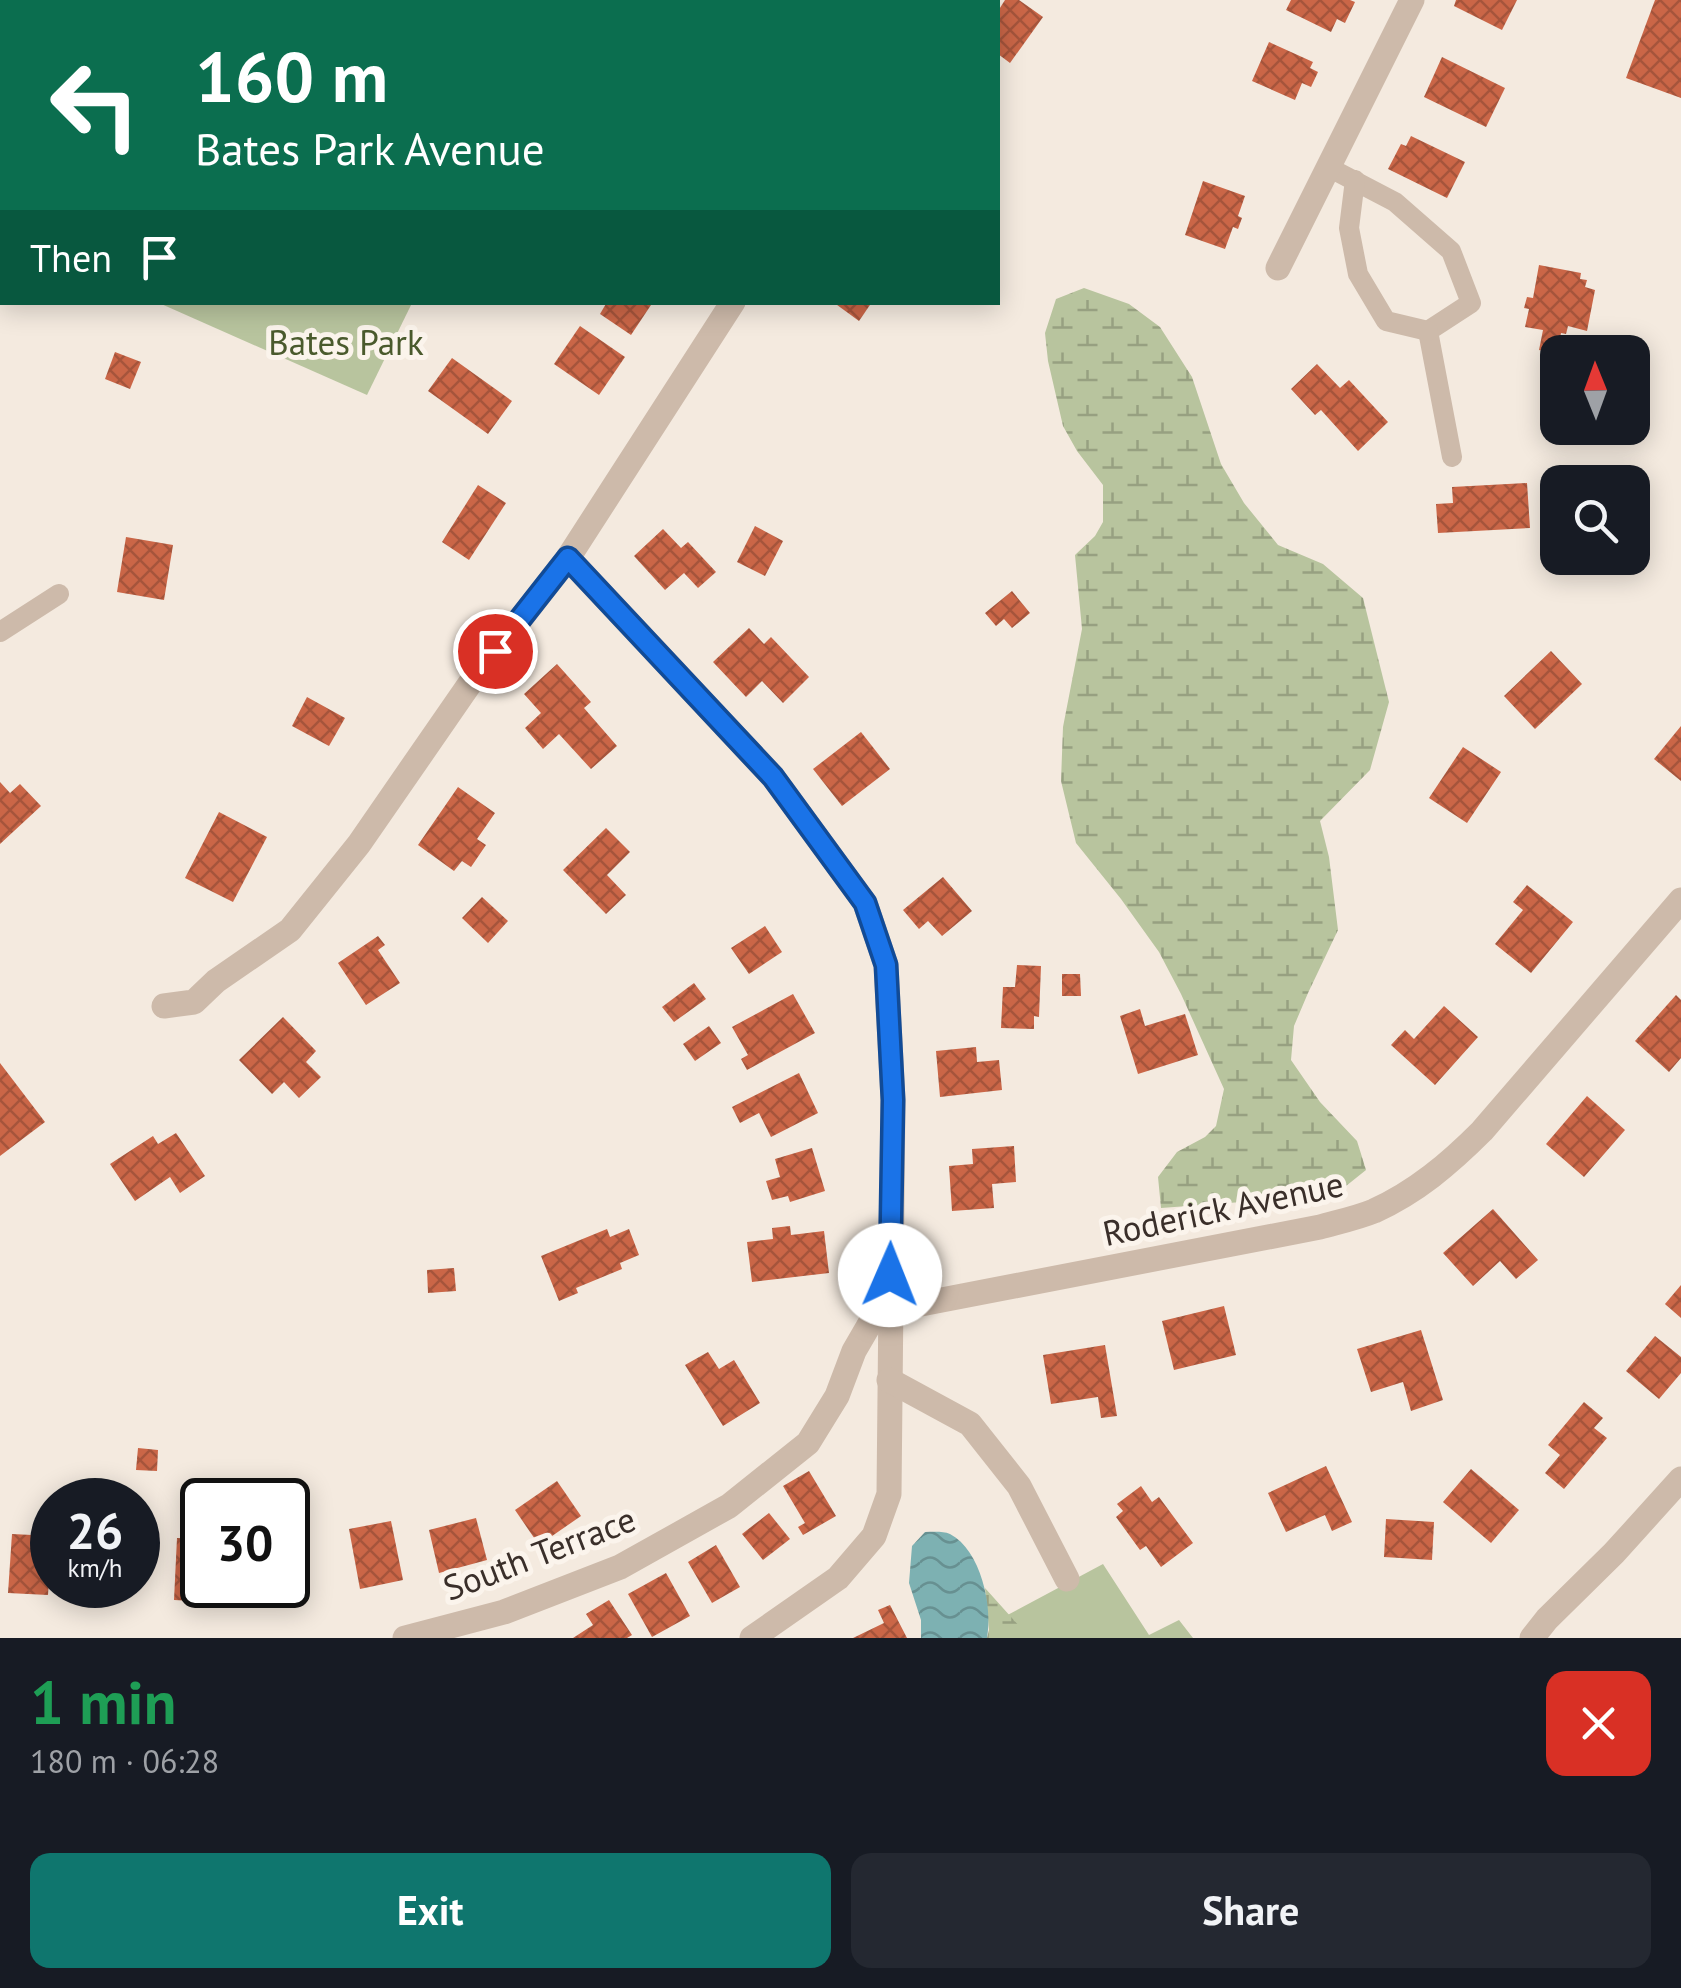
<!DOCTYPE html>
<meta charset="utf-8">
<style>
body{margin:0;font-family:"PT Sans",sans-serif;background:#242831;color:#f1f3f6;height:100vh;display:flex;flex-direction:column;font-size:38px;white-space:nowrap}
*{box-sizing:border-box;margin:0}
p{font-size:32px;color:#9ea1a6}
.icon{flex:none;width:55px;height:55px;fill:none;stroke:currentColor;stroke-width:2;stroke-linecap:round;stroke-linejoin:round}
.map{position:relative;height:1638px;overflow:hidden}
.panel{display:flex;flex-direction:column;background:#171b24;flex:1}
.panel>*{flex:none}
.guide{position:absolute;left:0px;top:0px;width:1000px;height:305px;box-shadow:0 5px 25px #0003;background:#0b6e4f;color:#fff;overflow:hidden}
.needle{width:65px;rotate:359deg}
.controls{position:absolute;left:1540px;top:335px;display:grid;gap:20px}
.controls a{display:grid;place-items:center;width:110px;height:110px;border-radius:20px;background:#171b24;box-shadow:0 5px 25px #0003;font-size:50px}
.speed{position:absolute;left:30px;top:1478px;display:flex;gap:20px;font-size:50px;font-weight:700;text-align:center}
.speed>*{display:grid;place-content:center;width:130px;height:130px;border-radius:50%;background:#171b24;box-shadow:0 5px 25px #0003;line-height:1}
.speed small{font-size:25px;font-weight:400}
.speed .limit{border:5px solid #111;border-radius:15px;background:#fff;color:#111}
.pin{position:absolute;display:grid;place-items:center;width:85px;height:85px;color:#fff;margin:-42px;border:5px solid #fff;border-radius:50%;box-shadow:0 2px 10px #0007}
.me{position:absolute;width:110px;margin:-55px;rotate:1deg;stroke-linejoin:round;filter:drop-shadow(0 0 8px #0008)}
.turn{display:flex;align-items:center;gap:35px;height:210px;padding:0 30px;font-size:45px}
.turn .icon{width:130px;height:130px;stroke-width:2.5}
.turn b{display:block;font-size:70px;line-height:85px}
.then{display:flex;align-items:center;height:95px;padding:0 30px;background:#0003;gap:20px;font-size:38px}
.round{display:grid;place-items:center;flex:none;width:105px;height:105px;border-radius:20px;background:#242831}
.summary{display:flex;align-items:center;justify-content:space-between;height:170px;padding:0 30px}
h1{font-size:60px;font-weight:800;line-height:75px;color:#1e9e55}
.action{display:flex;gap:20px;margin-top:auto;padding:20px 30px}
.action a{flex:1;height:115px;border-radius:20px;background:#0f766e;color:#fff;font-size:40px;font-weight:800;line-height:115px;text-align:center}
.action a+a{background:#242831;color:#f1f3f6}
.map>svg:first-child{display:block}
.green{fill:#b8c49e}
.wetland{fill:url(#wetland-marsh)}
.water{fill:url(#water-waves)}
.building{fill:url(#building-cross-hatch)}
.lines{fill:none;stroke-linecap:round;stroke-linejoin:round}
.service{stroke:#cdbaaa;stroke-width:20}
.minor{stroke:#cdbaaa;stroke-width:25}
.route-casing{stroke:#114b97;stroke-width:25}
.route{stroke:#1a73e8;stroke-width:18}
.labels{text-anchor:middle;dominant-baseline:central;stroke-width:10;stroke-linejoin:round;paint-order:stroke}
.park-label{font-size:35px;fill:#4a5a2d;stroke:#fbf4ec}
.street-label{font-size:35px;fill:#3a2f2a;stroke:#fbf4ec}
</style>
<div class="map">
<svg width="1681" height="1638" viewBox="0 0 1681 1638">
<defs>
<pattern id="wetland-marsh" width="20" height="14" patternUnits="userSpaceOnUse" patternTransform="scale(2.5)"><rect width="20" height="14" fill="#b8c49e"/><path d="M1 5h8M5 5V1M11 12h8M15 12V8" fill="none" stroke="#97a081"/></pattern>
<pattern id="water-waves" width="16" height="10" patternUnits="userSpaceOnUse" patternTransform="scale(2.5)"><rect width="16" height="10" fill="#7db1b2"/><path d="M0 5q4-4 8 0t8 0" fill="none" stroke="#679091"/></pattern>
<pattern id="building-cross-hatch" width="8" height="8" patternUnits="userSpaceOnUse" patternTransform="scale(2.5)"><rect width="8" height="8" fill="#ca6647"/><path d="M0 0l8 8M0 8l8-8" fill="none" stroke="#a5543b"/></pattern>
</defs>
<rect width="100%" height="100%" fill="#f4eadf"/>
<g class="green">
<path d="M159,303H412L367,395Z"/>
<path d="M1103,1564L1149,1635L1179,1620L1193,1638H1002L1000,1619Z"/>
</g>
<g class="wetland">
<path d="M1084,288L1129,304L1160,327L1192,377L1221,464L1244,503L1278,545L1323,564L1363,598L1389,702L1370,770L1320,821L1329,857L1338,930L1308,993L1294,1026L1291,1060L1320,1102L1357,1141L1366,1170L1341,1190L1282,1199L1161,1208L1158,1177L1177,1152L1205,1137L1216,1126L1224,1089L1181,994L1159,952L1121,899L1076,843L1061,781L1063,727L1082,629L1075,555L1095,536L1103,522V485L1077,451L1063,426L1048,361L1045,333L1056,299Z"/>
<path d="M985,1588L1030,1638H987L989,1630Z"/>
</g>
<path class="water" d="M925,1532C933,1532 943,1531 950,1534C981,1550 993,1607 987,1638H921V1620L909,1583L912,1546Z"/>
<g class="building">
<path d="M1005,0H1019L1043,17L1010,63L998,54V11Z"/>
<path d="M1291,0H1350L1355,2L1345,23L1337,19L1331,32L1286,10Z"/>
<path d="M1456,0H1517L1502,30L1454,6Z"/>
<path d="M1655,0H1681V98L1626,78Z"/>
<path d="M1269,42L1313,62L1310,68L1318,72L1311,87L1302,83L1295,100L1252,81Z"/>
<path d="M1442,57L1505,88L1486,127L1424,97Z"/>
<path d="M1411,136L1465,162L1447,198L1388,169L1401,144L1406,146Z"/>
<path d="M1203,181L1245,196L1238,216L1242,218L1238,229L1233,227L1225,249L1185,235Z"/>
<path d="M1539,265L1581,273L1580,279L1587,280L1585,287L1595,290L1587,331L1568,326L1566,334L1561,333L1557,354L1539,350L1543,330L1525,327L1529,309L1524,308L1527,297L1533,298Z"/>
<path d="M607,302H653L631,335L600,314Z"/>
<path d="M833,302H872L859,321Z"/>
<path d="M580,326L625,357L599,395L554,364Z"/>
<path d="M115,352L141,362L130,389L105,379Z"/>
<path d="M452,358L512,401L488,434L428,391Z"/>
<path d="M1317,364L1340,388L1349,380L1388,422L1358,451L1321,410L1315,415L1291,389Z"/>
<path d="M1527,483L1530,528L1438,533L1436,504L1453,503L1452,487Z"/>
<path d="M478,485L506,503L469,560L442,542Z"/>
<path d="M755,526L783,541L765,576L737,562Z"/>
<path d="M663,529L681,548L688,542L716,572L698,588L684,573L665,590L634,556Z"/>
<path d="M126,537L173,545L164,600L117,592Z"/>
<path d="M1012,591L1030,613L1012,628L1004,619L996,626L985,613Z"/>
<path d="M749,628L764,644L771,637L809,677L783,703L762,681L746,697L713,662Z"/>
<path d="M1551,651L1582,684L1535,729L1504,696Z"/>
<path d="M557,664L591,702L584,708L617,746L591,769L559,734L543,749L525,728L541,713L524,694Z"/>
<path d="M307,697L345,718L329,746L292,726Z"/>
<path d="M1681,726V781L1654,759Z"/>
<path d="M861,732L890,769L842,806L813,769Z"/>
<path d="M1463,747L1501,772L1467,823L1429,798Z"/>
<path d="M0,782L10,793L20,784L41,806L0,844Z"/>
<path d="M458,787L495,813L477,839L486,845L471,867L462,861L454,871L418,845Z"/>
<path d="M219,812L267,837L233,902L185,878Z"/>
<path d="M606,828L630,852L607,875L626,895L606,914L563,870Z"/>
<path d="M943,877L972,911L942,936L928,921L919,929L903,910Z"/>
<path d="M1527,885L1573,922L1531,973L1495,944L1523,910L1513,902Z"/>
<path d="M482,897L508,921L488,943L462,918Z"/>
<path d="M765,926L782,952L749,974L731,948Z"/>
<path d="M378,936L385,945L378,950L400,983L366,1005L338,963Z"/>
<path d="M1017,965L1041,966L1039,1017L1034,1016V1029L1001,1028L1003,987H1015Z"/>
<path d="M1062,974H1080L1081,996H1062Z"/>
<path d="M694,983L706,999L674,1022L662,1007Z"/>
<path d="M793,994L815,1033L747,1070L741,1059L748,1055L732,1027Z"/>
<path d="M1676,995L1681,1000V1058L1669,1072L1635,1041Z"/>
<path d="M1444,1006L1478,1037L1435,1085L1391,1045L1405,1030L1414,1039Z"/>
<path d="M1140,1009L1145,1026L1185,1014L1198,1055L1138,1074L1120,1016Z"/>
<path d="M283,1017L316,1051L306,1062L321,1077L299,1098L284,1082L272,1094L239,1060Z"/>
<path d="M709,1026L721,1043L695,1061L683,1044Z"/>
<path d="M976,1047L977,1062L999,1060L1002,1090L940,1097L936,1051Z"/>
<path d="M0,1063L45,1122L0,1156Z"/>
<path d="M799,1073L818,1113L771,1137L759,1113L740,1123L732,1107Z"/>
<path d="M1587,1096L1625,1130L1584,1177L1546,1144Z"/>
<path d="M176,1133L205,1176L180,1193L170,1177L135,1201L110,1164L153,1136L158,1144Z"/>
<path d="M1014,1146L1016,1182L992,1184L994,1208L952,1211L949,1166L973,1164L972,1149Z"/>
<path d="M812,1148L825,1191L790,1202L788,1196L772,1200L766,1181L780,1177L775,1159Z"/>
<path d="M1493,1209L1538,1260L1516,1279L1500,1261L1473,1286L1443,1253Z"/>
<path d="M790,1226L791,1235L824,1231L829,1273L752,1282L747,1242L773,1239L772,1228Z"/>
<path d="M607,1229L610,1237L629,1229L639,1255L620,1263L622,1269L576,1288L578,1293L559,1301L541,1256Z"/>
<path d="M454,1268L456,1291L428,1293L427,1270Z"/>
<path d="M1681,1285V1318L1665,1304Z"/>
<path d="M1224,1306L1236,1355L1174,1370L1162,1321Z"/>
<path d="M1421,1330L1443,1400L1411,1411L1403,1382L1371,1392L1357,1349Z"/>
<path d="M1655,1336L1681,1357V1373L1659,1399L1626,1371Z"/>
<path d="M1105,1345L1117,1416L1101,1418L1098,1397L1051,1404L1043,1355Z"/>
<path d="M708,1352L719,1369L734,1360L760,1403L723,1426L685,1365Z"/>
<path d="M1584,1402L1603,1418L1594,1428L1607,1438L1564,1489L1545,1473L1560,1455L1548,1445Z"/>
<path d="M138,1448L158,1450L157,1471L136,1470Z"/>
<path d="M1326,1466L1352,1522L1332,1531L1325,1515L1286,1532L1268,1493Z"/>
<path d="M1471,1469L1519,1510L1491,1543L1443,1502Z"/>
<path d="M809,1471L836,1516L803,1535L798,1527L805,1523L783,1486Z"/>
<path d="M557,1481L581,1516L539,1545L515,1510Z"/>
<path d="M1141,1486L1152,1502L1159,1497L1193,1543L1161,1567L1146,1546L1140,1550L1116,1517L1123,1511L1117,1504Z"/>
<path d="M769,1513L790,1539L763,1560L742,1534Z"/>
<path d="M476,1518L487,1560L439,1573L429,1530Z"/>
<path d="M1386,1519L1434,1522L1432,1560L1384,1557Z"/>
<path d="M391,1521L403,1580L360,1589L349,1529Z"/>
<path d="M288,1524H296V1543H310L307,1602L270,1600V1585H288Z"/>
<path d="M12,1534L52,1536L48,1595L8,1593Z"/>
<path d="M177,1538L202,1539V1585H234V1603L174,1600Z"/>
<path d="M716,1545L740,1587L712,1603L688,1562Z"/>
<path d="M666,1573L690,1616L652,1637L628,1594Z"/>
<path d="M87,1585H127V1598L86,1597Z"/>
<path d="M609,1600L632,1635L627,1638H573L593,1625L586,1614Z"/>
<path d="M890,1605L907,1638H853L884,1623L878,1610Z"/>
</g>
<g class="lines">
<g class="service">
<path d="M1328,167L1395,202L1451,251L1471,303L1428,331L1452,457"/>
<path d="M1355,180L1349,228L1358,274L1386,321L1428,331"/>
<path d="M0,632L59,594"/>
</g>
<g class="minor">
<path d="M935,2L937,0"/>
<path d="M1278,268L1412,0"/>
<path d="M568,558L773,777L865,903L886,965L893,1100L889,1494L874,1536L838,1578L752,1638"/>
<path d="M164,1006L194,1002L216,981L290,930L359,844L471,682L568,558L733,302"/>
<path d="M889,1380L970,1424L1019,1486L1067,1579"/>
<path d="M405,1638L504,1612L620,1567L729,1506L808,1443L837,1396L854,1351L872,1320L890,1310L1320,1227C1338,1222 1357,1218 1374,1211C1416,1192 1449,1164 1482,1131L1681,900"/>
<path d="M1532,1638L1547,1619L1614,1553L1681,1479"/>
</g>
</g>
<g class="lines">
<g class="route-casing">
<path id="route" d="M495,651L568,558L773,777L865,903L886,965L893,1100L890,1275"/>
</g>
<use href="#route" class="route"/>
</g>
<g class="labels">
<g class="park-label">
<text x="346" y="342">Bates Park</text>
</g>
<g class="street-label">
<text transform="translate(1223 1208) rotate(-12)">Roderick Avenue</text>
<text transform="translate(539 1553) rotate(-21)">South Terrace</text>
</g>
</g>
</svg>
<div class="controls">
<a><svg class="needle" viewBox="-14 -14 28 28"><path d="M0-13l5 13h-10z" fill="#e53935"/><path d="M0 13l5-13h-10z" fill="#9ea1a6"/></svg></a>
<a><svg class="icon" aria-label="search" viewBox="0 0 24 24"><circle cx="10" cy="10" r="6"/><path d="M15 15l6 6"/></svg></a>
</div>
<div class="speed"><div>26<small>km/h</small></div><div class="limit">30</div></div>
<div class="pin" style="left:495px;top:651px;background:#d93025"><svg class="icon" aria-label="arrive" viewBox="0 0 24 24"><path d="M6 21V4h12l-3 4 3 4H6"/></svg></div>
<svg class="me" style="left:890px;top:1275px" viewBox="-20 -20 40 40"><circle r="19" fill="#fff"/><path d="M0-13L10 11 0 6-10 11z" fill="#1a73e8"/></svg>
<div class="guide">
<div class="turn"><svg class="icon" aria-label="left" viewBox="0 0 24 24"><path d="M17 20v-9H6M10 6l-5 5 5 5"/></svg><div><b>160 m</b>Bates Park Avenue</div></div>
<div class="then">Then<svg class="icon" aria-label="arrive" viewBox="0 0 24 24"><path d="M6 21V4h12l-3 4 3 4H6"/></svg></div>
</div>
</div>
<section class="panel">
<div class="summary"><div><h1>1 min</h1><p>180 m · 06:28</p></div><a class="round" style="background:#d93025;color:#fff"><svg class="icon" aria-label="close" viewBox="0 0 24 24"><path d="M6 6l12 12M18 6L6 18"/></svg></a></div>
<div class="action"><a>Exit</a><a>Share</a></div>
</section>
